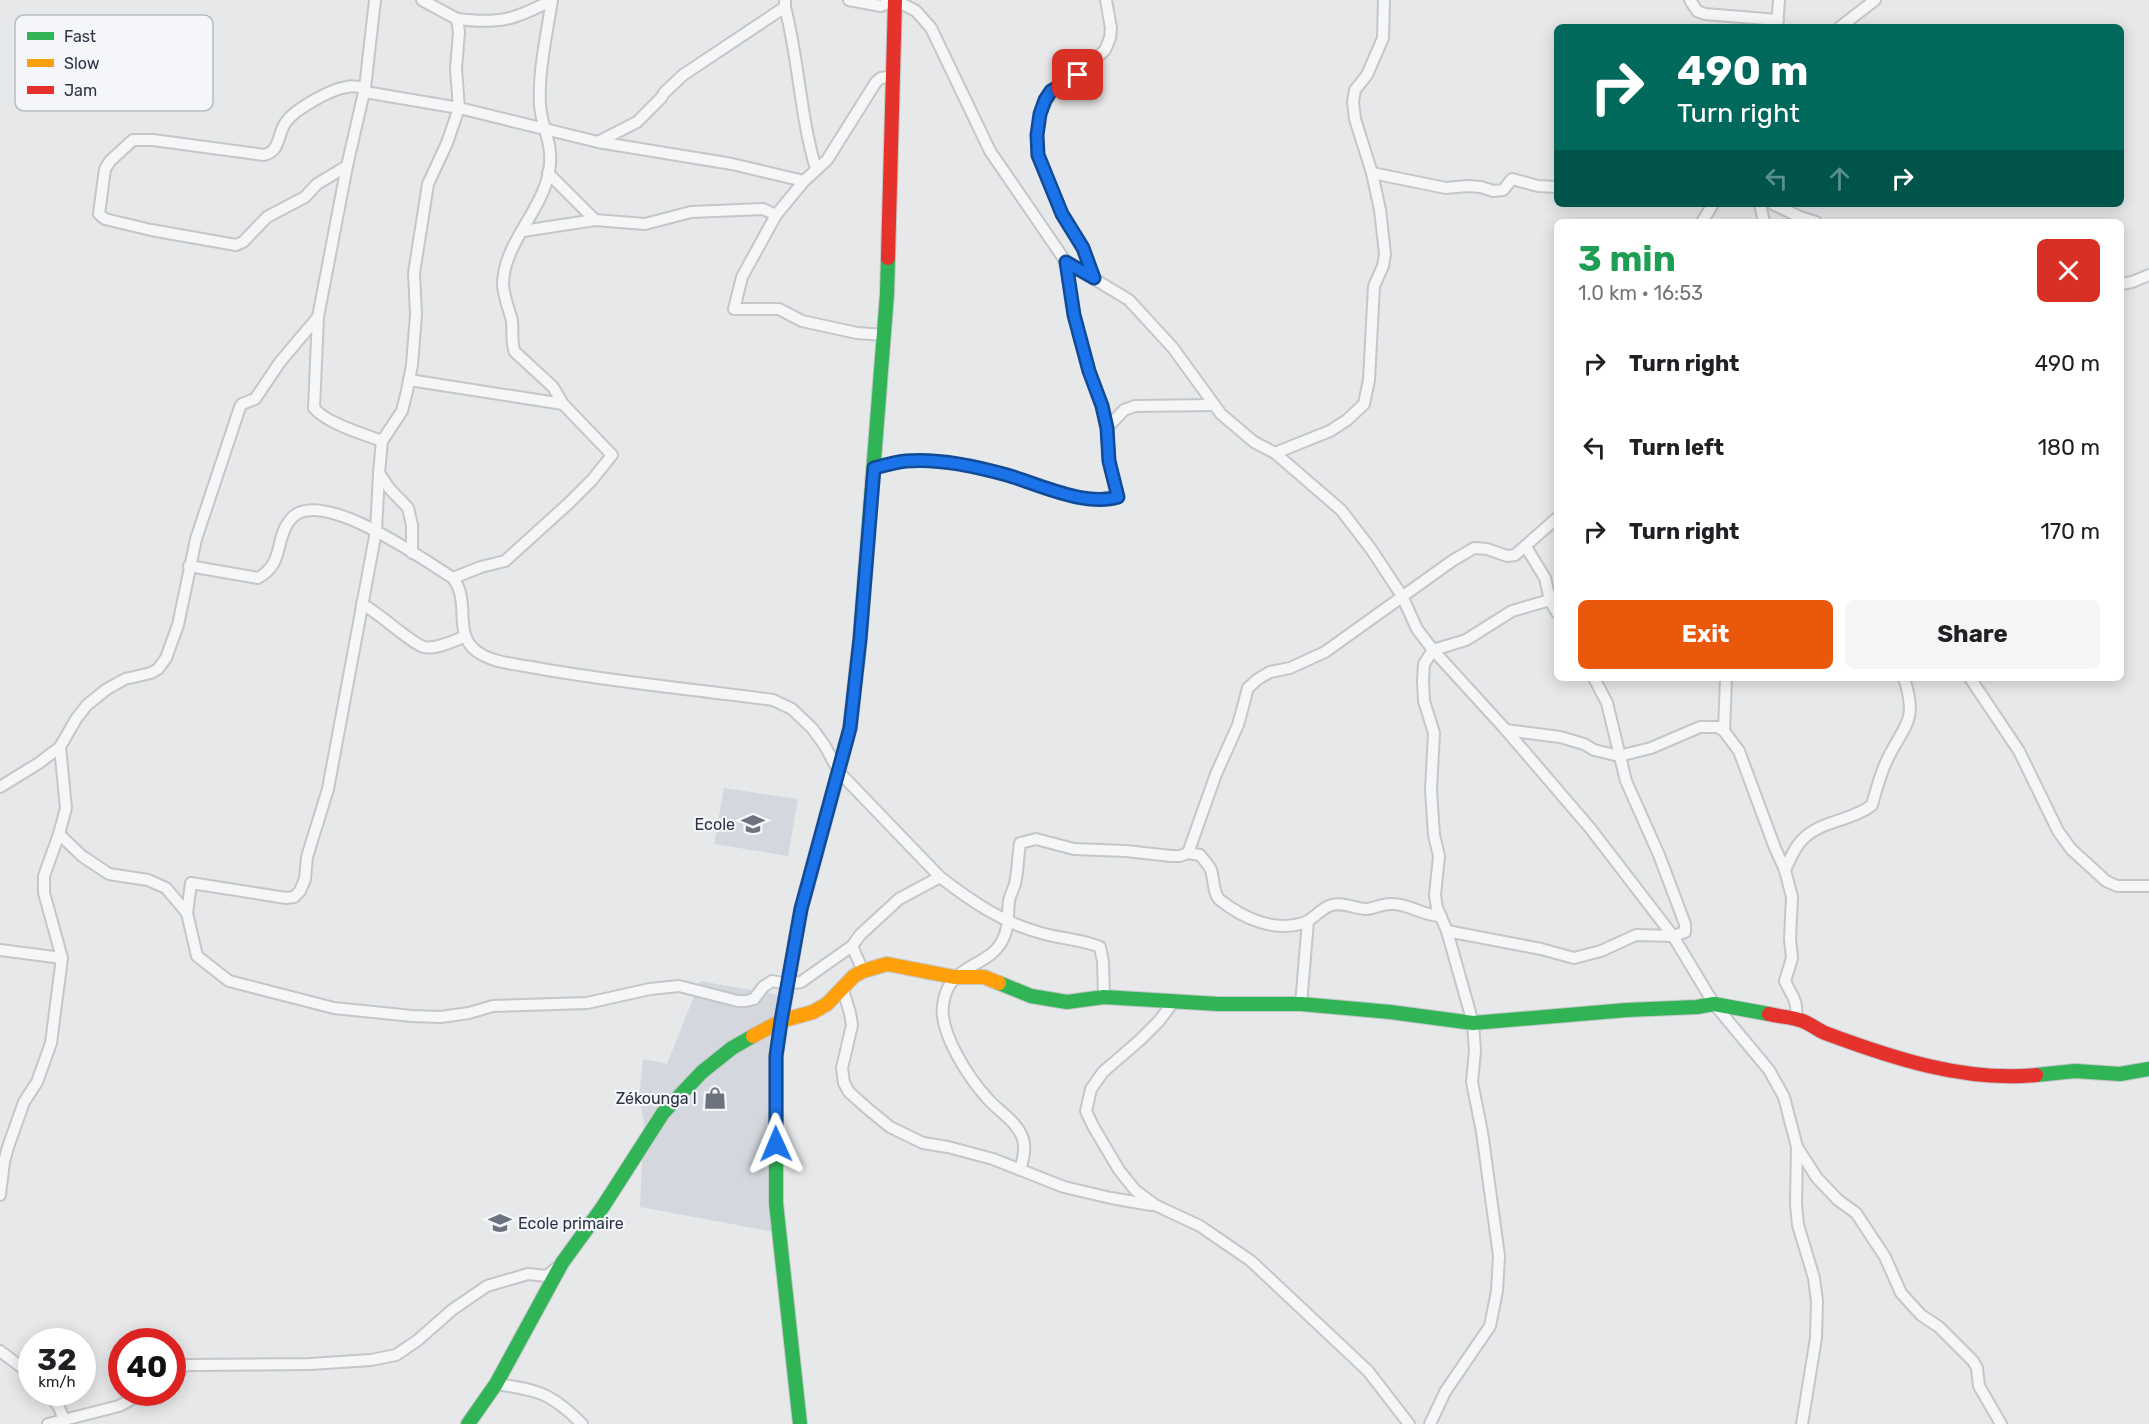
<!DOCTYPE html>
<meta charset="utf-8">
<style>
body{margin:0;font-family:Rubik,sans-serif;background:#f6f6f6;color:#202124;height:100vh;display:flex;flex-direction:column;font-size:22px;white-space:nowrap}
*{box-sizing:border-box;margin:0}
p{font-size:20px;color:#757577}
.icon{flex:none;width:33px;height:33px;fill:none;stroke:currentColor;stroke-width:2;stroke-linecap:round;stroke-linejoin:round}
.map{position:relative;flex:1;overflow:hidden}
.panel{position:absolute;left:1554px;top:219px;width:570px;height:462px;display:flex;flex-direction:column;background:#fff;border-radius:9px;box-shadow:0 3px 15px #0003}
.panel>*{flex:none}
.guide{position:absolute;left:1554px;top:24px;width:570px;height:183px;border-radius:9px;box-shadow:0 3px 15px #0003;background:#00695c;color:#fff;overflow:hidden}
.speed{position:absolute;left:18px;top:1328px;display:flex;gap:12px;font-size:30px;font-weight:700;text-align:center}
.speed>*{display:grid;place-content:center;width:78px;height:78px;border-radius:50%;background:#fff;box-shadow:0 3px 15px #0003;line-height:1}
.speed small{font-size:15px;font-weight:400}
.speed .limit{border:9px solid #d22;background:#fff;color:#111}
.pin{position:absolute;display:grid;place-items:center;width:51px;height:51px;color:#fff;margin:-26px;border-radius:12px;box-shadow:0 3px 9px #0006}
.me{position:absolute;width:66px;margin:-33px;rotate:359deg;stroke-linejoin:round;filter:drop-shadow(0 0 4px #0008)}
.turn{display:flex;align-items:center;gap:21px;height:126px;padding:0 24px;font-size:27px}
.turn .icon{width:78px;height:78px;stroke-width:2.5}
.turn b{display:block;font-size:42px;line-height:51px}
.lanes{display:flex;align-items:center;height:57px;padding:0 24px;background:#0003;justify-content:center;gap:30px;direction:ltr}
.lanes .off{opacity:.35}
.round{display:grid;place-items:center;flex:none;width:63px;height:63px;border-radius:9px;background:#f6f6f6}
.head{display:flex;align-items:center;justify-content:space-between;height:102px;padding:0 24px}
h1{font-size:36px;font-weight:700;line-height:45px;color:#1e9e55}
.action{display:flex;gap:12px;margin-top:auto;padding:12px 24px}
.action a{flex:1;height:69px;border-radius:9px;background:#ea580c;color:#fff;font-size:24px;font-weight:700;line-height:69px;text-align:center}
.action a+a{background:#f6f6f6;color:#202124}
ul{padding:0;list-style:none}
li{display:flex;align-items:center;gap:18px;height:84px;padding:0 24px}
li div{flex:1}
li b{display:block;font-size:22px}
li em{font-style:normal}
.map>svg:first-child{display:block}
.built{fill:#d4d7dd}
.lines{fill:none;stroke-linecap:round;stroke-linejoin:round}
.street-casing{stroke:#c4c6c8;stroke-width:14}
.fast-casing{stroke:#c4c6c8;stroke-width:16}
.slow-casing{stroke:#c4c6c8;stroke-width:16}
.jam-casing{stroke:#c4c6c8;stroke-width:16}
.street{stroke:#f5f6f7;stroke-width:10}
.fast{stroke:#30b455;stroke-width:14}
.slow{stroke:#ff9f0a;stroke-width:14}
.jam{stroke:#e5322d;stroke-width:14}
.route-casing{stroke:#114b97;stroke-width:15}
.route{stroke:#1a73e8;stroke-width:10}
.labels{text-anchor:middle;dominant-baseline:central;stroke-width:4.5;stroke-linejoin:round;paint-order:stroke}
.poi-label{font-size:16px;fill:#2b3445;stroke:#f4f6f9;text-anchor:end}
.key{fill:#f4f6f9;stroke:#b8bcc3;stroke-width:1.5}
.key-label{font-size:16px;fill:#2b3445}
</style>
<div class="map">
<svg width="2149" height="1424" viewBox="0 0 2149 1424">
<rect width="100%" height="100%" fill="#e6e8ea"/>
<g class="built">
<path d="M724,788L798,799L788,856L714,844Z"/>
<path d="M700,981L785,996L781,1021L780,1233L640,1207L644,1122L639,1099L643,1059L667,1064Z"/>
</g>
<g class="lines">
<g class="street-casing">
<g id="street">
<path d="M375,0L365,88L347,166L318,317L314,408C326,423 363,434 382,441L379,473L389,488L408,508L412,525V553"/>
<path d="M849,0L881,6L895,0L916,11L931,28L990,151L1066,262L1129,300L1173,348L1221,414L1254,442L1275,453L1341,510L1371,549L1402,596L1417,629L1433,650L1506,730L1590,828L1673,936L1714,1004L1769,1070L1784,1097L1797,1147L1796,1204L1798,1225L1814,1278L1817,1301L1816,1338L1802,1424"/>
<path d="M1690,0L1697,11L1705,14L1778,20"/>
<path d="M785,7C799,61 800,116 816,169"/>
<path d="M457,19C500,24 514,20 552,0"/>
<path d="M1777,27L1779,0"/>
<path d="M1840,27L1875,0"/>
<path d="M365,92L459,108L598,142L637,122L661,98L664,93L683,75L785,7V0"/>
<path d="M598,142L732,164L804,181"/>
<path d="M347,166L317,184L305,197L267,217L243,242L236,245L151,230L105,219L99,214L105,169L110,161L133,140H153L264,155C281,151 277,134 286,122C295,109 331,89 347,87C352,85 360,87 365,88"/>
<path d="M548,173L595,220"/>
<path d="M1372,173L1446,188L1467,186L1481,187L1493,191L1503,190L1512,179L1538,186L1557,187"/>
<path d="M1760,204L1764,222"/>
<path d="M1773,204L1800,217L1816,222"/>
<path d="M1702,222L1713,204"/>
<path d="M523,231L595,220L645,224L691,212L763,209L776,215"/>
<path d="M1093,278L1083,248L1062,214L1050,186L1037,155V135L1040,114L1051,91L1078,76L1105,50L1110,38L1111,28L1106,0"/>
<path d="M2121,284L2132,282L2149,275"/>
<path d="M884,335L857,333L802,321L779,309H734L742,277L776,215L804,181L827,160L876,82L881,78L893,76"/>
<path d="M409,380L563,404"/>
<path d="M1107,428L1124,410L1135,406L1214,405"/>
<path d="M382,441L402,411L407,391L412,365L416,314L414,273L428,184L447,143L459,108L456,69L459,32L457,19L422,0"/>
<path d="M1275,453L1330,431L1347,420L1364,404L1369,380L1374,286L1383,266L1385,254L1380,210L1372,173L1355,119L1353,102L1355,90L1367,75L1383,38L1384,0"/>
<path d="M874,468C885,465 896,462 906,461C939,458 975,466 1007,475C1038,484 1086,508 1118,497L1109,461L1107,428L1103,406L1089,371L1074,315L1066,262"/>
<path d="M1526,547L1545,578L1550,600L1557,613"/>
<path d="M189,566L258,578C285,563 274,540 290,520C318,483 425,561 453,578C471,602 453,631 475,650C489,662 514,664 531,667C611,682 693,689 773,700L792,709L812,728L825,746L839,772L940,877C971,901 1003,923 1041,933C1061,939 1081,939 1100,947L1103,962L1104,997"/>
<path d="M453,578L481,567L505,561L569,503L592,480L612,455L563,404L553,387L515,352C511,345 513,330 512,321C509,309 504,298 503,285C503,244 541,213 549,172C554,142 542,131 540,105C538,72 547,33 552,0"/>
<path d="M362,604C378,612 412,644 424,647C435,650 453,641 464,637"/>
<path d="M1970,678L2019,751L2058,831L2071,849L2106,881L2117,886H2149"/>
<path d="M1506,730L1560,737L1584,744L1594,750L1619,756L1651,748L1700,727H1718L1724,731L1739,751L1775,848L1785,870L1792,897L1790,939L1792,958L1785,981C1792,997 1798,999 1796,1019"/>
<path d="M1724,731L1726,678"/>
<path d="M0,787L39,763L60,747"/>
<path d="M59,834L82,856L109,874L148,880L166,888L187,913L197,956L229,981L334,1008L412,1016L441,1017L469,1013L493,1006L587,1003L650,989L679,986L738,1001H746L754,999L763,987L772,981L787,984L801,982L852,946L860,935L899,899L940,877"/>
<path d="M1188,853L1216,774L1238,725L1248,688L1258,679L1270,672L1290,668L1325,652L1452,561L1474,548L1487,549L1507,556L1515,555L1557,518"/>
<path d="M1785,870C1790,859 1795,846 1804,838C1823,820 1852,821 1872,805C1876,790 1880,775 1887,760C1905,723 1918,722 1904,678"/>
<path d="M187,913L191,883L286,898L294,897L300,891L305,879L307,857L328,789L376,531L379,474"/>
<path d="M1447,931L1541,949L1574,958L1601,951L1636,935L1673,936L1685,932V924L1659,855L1626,781L1607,703L1594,678"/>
<path d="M852,946L863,971"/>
<path d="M0,950L62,958"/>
<path d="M842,987L850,1013L852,1025L842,1068L844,1083L849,1092L868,1109L890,1127L923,1143L948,1147L993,1159L1064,1187L1111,1198L1151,1205"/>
<path d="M1174,1001L1159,1021L1140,1040L1103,1072L1091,1089L1086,1111L1093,1126L1119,1170L1135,1190L1155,1205L1200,1226L1251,1261L1368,1371L1409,1424"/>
<path d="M1301,1004L1308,921"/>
<path d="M1797,1147L1817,1178L1838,1200L1856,1213L1885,1257L1901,1293L1921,1315L1939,1327L1973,1361L1977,1368L1979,1386L2001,1424"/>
<path d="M1020,1170C1023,1160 1026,1149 1023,1139C1017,1121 999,1112 987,1098C969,1078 939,1033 943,1005C948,963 987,969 1002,941C1010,927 1007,915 1009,901C1010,895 1013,890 1015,884C1018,870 1018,856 1020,843L1036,839L1074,849L1126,851L1171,856H1180L1188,853L1200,855C1204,860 1208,864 1211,870C1214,879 1213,894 1220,900C1244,919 1276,933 1306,922C1314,918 1320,910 1329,906C1340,901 1354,908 1365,909C1374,909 1383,903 1392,904C1410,904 1423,916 1441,916"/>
<path d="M0,1195L4,1162L8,1147L24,1102L37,1082L51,1043L62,958L44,893V876L59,834L66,808L60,747L76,719L87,705L107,689L125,679L151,673L158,669L166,658L178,625L196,539L240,407L242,404L255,399L280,362L318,317"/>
<path d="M0,1351L32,1375"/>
<path d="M172,1370L176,1367L189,1365L310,1364L371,1360L396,1355L418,1340L452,1310L487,1286L528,1274L547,1276L555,1269"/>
<path d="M496,1384C539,1390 551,1393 582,1424"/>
<path d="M48,1392L59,1407L64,1420"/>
<path d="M48,1424L119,1406L145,1392"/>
<path d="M1430,1424L1445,1392L1490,1326L1497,1291L1499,1256L1482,1132L1472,1082L1475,1051L1473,1023L1447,931L1437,908L1435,895L1439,856L1434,835L1431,790L1434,733L1424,701L1423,681L1424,664L1433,650L1466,640L1512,611L1550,600L1557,595"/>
</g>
</g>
<g class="fast-casing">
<g id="fast">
<path d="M816,854L850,728L860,639L887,294L888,258"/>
<path d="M999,983L1031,996L1067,1002L1104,997L1218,1004H1301L1390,1012L1473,1023L1627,1010L1697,1007L1714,1004L1769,1014"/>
<path d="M782,1016L776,1056V1203L800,1424"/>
<path d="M2036,1075L2075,1071L2120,1074L2149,1069"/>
<path d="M468,1424L496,1384L562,1263L602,1208L663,1113L702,1072L732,1048L753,1036"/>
</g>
</g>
<g class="slow-casing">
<path id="slow" d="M753,1036L781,1021L813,1012L827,1004L854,976L863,971L887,964L954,977H984L999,983"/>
</g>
<g class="jam-casing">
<g id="jam">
<path d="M888,258L895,0"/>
<path d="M1769,1014C1780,1017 1795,1017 1805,1022C1812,1025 1818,1030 1825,1033C1892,1058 1964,1082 2036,1075"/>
<path d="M782,1016L801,909L816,854"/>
</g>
</g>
<use href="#street" class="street"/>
<use href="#fast" class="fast"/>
<use href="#slow" class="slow"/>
<use href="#jam" class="jam"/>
</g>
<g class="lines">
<g class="route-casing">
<path id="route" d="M776,1144V1056L781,1021L801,909L850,728L860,639L874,468C885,465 896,462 906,461C939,458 975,466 1007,475C1038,484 1085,507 1118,497L1109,461L1107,428L1102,406L1089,371L1074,315L1066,262L1094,278L1083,248L1062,214L1038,155L1037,135L1040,114L1045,100L1051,91L1078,75"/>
</g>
<use href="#route" class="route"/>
</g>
<defs>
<g id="school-bare" transform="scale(1.8)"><path d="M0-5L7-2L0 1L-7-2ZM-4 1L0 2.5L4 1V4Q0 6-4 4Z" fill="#6c737f" stroke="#f4f6f9" stroke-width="2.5" paint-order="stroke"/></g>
<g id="shop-bare" transform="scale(1.8)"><path d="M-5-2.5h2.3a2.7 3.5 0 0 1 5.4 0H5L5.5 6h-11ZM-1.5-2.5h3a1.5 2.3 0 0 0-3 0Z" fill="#6c737f" stroke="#f4f6f9" stroke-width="2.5" paint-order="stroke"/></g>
</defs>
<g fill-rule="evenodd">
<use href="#school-bare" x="753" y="824"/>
<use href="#shop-bare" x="715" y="1098"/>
<use href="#school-bare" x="500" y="1223"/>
</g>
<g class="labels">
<g class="poi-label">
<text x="735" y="824">Ecole</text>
<text x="697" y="1098">Zékounga I</text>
<text x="518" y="1223" text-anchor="start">Ecole primaire</text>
</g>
</g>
<rect x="15" y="15" width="198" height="96" rx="9" class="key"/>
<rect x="27" y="32" width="27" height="8" fill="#30b455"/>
<rect x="27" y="59" width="27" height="8" fill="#ff9f0a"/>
<rect x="27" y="86" width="27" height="8" fill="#e5322d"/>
<g class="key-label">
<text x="64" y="42">Fast</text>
<text x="64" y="69">Slow</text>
<text x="64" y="96">Jam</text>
</g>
</svg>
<div class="speed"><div>32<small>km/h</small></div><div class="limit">40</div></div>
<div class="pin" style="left:1078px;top:75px;background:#d93025"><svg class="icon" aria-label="arrive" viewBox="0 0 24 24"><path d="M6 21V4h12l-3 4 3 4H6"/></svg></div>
<svg class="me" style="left:776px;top:1144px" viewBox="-20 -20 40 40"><path d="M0-17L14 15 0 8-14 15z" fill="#1a73e8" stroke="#fff" stroke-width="4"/></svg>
<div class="guide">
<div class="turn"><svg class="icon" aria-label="right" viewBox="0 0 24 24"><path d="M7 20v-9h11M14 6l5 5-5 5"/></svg><div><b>490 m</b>Turn right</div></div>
<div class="lanes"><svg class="icon off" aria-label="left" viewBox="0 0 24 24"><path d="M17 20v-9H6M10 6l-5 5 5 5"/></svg><svg class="icon off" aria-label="ahead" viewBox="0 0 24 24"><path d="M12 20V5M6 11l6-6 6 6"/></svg><svg class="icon" aria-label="right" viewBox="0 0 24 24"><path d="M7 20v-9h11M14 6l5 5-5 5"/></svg></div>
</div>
<section class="panel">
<div class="head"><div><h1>3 min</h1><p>1.0 km · 16:53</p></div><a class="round" style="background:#d93025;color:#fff"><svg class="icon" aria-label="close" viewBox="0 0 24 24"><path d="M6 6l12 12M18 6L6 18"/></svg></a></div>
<ul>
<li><svg class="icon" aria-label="right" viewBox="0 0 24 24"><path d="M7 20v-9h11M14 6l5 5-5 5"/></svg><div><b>Turn right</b></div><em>490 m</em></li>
<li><svg class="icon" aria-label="left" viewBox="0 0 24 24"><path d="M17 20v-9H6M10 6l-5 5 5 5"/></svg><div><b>Turn left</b></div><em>180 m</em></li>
<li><svg class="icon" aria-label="right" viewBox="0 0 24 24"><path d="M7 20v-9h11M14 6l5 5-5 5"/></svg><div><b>Turn right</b></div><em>170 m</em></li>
</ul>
<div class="action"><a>Exit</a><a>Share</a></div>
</section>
</div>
